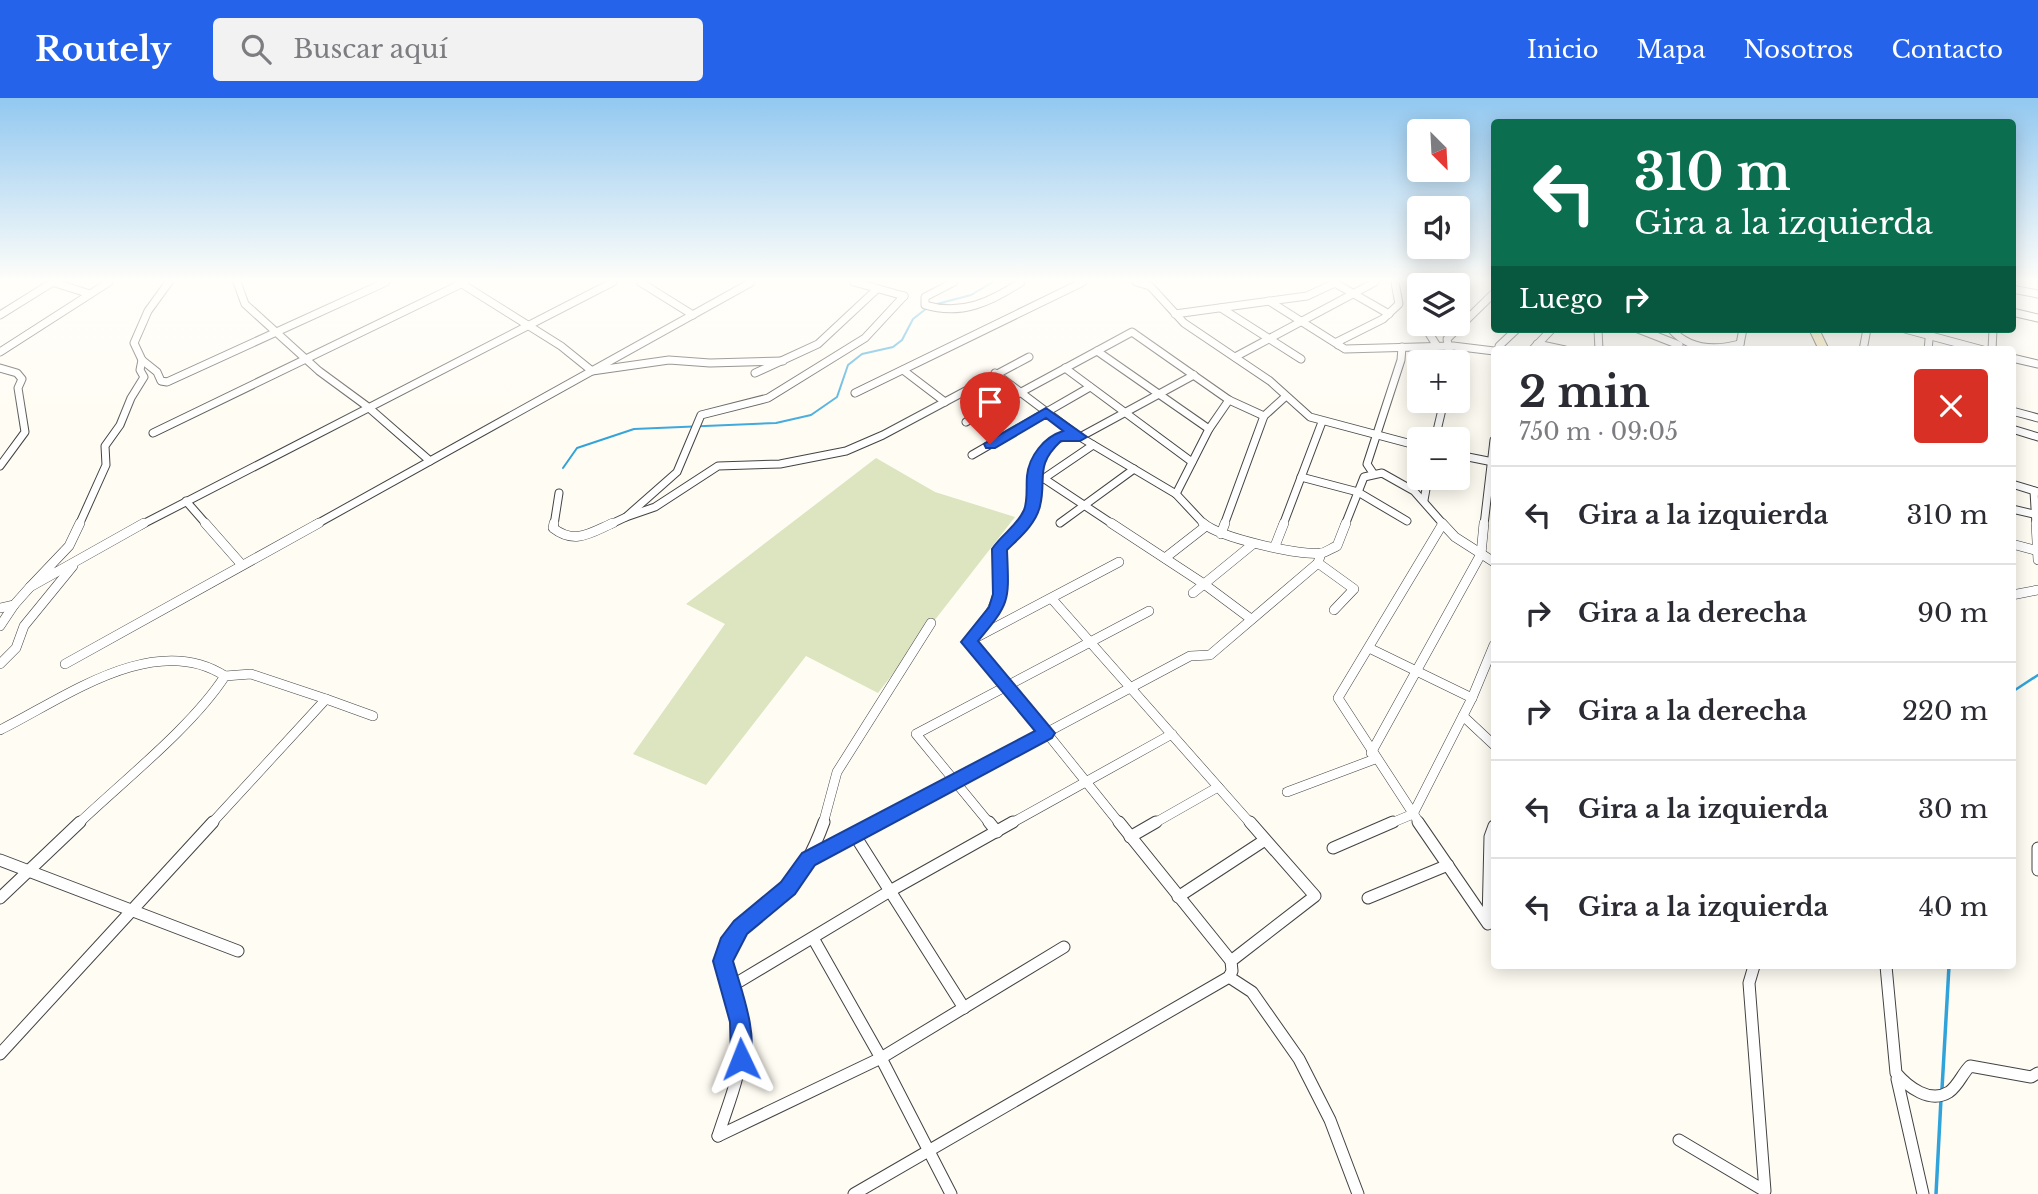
<!DOCTYPE html>
<html lang="es">
<meta charset="utf-8">
<style>
body{margin:0;font-family:"Libre Baskerville",serif;background:#f2f2f3;color:#2b2b33;height:100vh;display:flex;flex-direction:column;font-size:26px;white-space:nowrap}
*{box-sizing:border-box;margin:0}
p{font-size:23px;color:#7c7c81}
.icon{flex:none;width:38px;height:38px;fill:none;stroke:currentColor;stroke-width:2;stroke-linecap:round;stroke-linejoin:round}
.map{position:relative;flex:1;overflow:hidden}
.sheet{position:absolute;left:1491px;top:248px;width:525px;height:623px;display:flex;flex-direction:column;background:#fff;border-radius:7px;box-shadow:0 4px 18px #0003}
.sheet>*{flex:none}
.hud{position:absolute;left:1491px;top:21px;width:525px;height:214px;border-radius:7px;box-shadow:0 4px 18px #0003;background:#0b6e4f;color:#fff;overflow:hidden}
.needle{width:46px;rotate:156deg}
.fabs{position:absolute;left:1407px;top:21px;display:grid;gap:14px}
.fabs a{display:grid;place-items:center;width:63px;height:63px;border-radius:7px;background:#fff;box-shadow:0 4px 18px #0003;font-size:35px}
.pin{position:absolute;display:grid;place-items:center;width:60px;height:60px;color:#fff;margin:-72px -30px;border-radius:50% 50% 50% 0;rotate:-45deg;box-shadow:0 0 7px #0007}
.pin .icon{rotate:45deg}
.me{position:absolute;width:77px;margin:-38px;rotate:358deg;stroke-linejoin:round;filter:drop-shadow(0 0 5px #0008)}
.turn{display:flex;align-items:center;gap:24px;height:147px;padding:0 28px;font-size:32px}
.turn .icon{width:91px;height:91px;stroke-width:2.5}
.turn b{display:block;font-size:49px;line-height:60px}
.then{display:flex;align-items:center;height:66px;padding:0 28px;background:#0003;gap:14px;font-size:26px}
.round{display:grid;place-items:center;flex:none;width:74px;height:74px;border-radius:7px;background:#f2f2f3}
.summary{display:flex;align-items:center;justify-content:space-between;height:119px;padding:0 28px}
h1{font-size:42px;font-weight:800;line-height:52px}
ul{padding:0;list-style:none}
li{display:flex;align-items:center;gap:21px;height:98px;padding:0 28px;border-top:2px solid #e1e1e2}
li div{flex:1}
li b{display:block;font-size:26px}
li em{font-style:normal}
header{display:flex;align-items:center;gap:42px;box-sizing:border-box;height:98px;padding:0 35px;background:#2563eb;color:#fff}
header strong{font-size:33px}
nav{display:flex;gap:38px;margin-inline-start:auto;font-size:24px}
.search{width:490px;height:63px;background:#f2f2f3;display:flex;align-items:center;gap:18px;box-sizing:border-box;padding:0 24px;border-radius:7px;color:#7c7c81;font-size:26px}
.map>svg:first-child{display:block}
.cemetery{fill:#dce5c0}
.lines{fill:none;stroke-linecap:round;stroke-linejoin:round}
.stream-far2{stroke:#31a3db;stroke-width:2}
.stream-far1{stroke:#31a3db;stroke-width:2.5}
.stream{stroke:#31a3db;stroke-width:3.5}
.street-far2-casing{stroke:#434343;stroke-width:9}
.street-far1-casing{stroke:#434343;stroke-width:10}
.street-casing{stroke:#434343;stroke-width:13}
.secondary-casing{stroke:#323232;stroke-width:2}
.street-far2{stroke:#fff;stroke-width:7}
.street-far1{stroke:#fff;stroke-width:9}
.street{stroke:#fff;stroke-width:11}
.secondary{fill:#fff0ae;fill-rule:evenodd}
.route{fill:#2563eb;stroke:#184099;stroke-width:2}
</style>
<header>
<strong>Routely</strong>
<div class="search"><svg class="icon" aria-label="search" viewBox="0 0 24 24"><circle cx="10" cy="10" r="6"/><path d="M15 15l6 6"/></svg>Buscar aquí</div>
<nav><a>Inicio</a><a>Mapa</a><a>Nosotros</a><a>Contacto</a></nav>
</header>
<div class="map">
<svg width="2038" height="1096" viewBox="0 0 2038 1096">
<rect width="100%" height="100%" fill="#fffcf3"/>
<path class="cemetery" d="M876,360L935,394L1015,419L878,595L806,558L706,687L633,656L725,526L686,506Z"/>
<g class="lines">
<g class="stream-far2">
<path d="M933,207L971,197L993,184"/>
<path d="M563,370L577,350L634,331L776,325L811,317L837,299L848,267L862,256L893,249L902,242L913,221L927,210"/>
</g>
<path class="stream-far1" d="M2012,594L2038,577"/>
<g class="stream">
<path d="M1942,991L1949,868"/>
<path d="M1936,1096L1941,1001"/>
</g>
<g class="street-far2-casing">
<g id="street-far2">
<path d="M52,184L90,196"/>
<path d="M169,184L148,213L134,245L142,262L157,274L161,283L167,284L386,184"/>
<path d="M237,184L245,206L319,273L368,309L430,363"/>
<path d="M459,184L561,248L592,273L669,262L710,265L783,263"/>
<path d="M640,184L693,217"/>
<path d="M854,184L904,198"/>
<path d="M954,184L925,199V207C961,218 991,204 1021,184"/>
<path d="M1136,184L1150,188L1184,225L1270,283L1310,319L1419,348"/>
<path d="M1333,184L1389,216"/>
<path d="M1451,187L1453,184"/>
<path d="M2012,191L2038,196"/>
<path d="M1269,203L1345,251L1453,248L1494,253"/>
<path d="M1221,210L1301,261"/>
<path d="M2012,214L2038,220"/>
<path d="M1175,216L1307,198L1335,185"/>
<path d="M0,217L53,184"/>
<path d="M1423,226L1437,248"/>
<path d="M1598,231L1599,252"/>
<path d="M1638,231L1679,247"/>
<path d="M1671,231C1689,252 1714,253 1740,246"/>
<path d="M1905,231L1983,252"/>
<path d="M1537,246L1565,252"/>
<path d="M1740,246L1743,231"/>
<path d="M1338,247L1337,244L1383,221L1399,206L1395,184"/>
<path d="M1499,252V248L1517,231"/>
<path d="M1532,252L1552,231"/>
<path d="M1863,252L1867,231"/>
<path d="M1928,252L1930,231"/>
<path d="M1992,252L1993,231"/>
<path d="M1097,253L1209,331"/>
<path d="M0,254L109,184"/>
<path d="M1235,259L1375,184"/>
<path d="M2012,260L2038,266"/>
<path d="M1451,264L1447,241L1494,195"/>
<path d="M0,270L17,275L22,281L18,290L25,334L0,368"/>
<path d="M1065,270L1192,364"/>
<path d="M903,272L945,304"/>
<path d="M755,275L818,246L877,191"/>
<path d="M995,275L1080,339L1194,277"/>
<path d="M855,295L1083,184"/>
<path d="M2012,313L2038,320"/>
<path d="M966,324L1132,234L1229,302L1264,318"/>
<path d="M2012,331L2038,339"/>
<path d="M153,335L465,184"/>
<path d="M1435,341L1444,303"/>
<path d="M972,357L1090,289"/>
<path d="M1458,357L1493,364"/>
<path d="M1034,374L1114,427"/>
<path d="M1373,375L1367,366L1401,262L1402,249"/>
<path d="M1301,379L1358,394L1407,423"/>
<path d="M1043,381L1093,347"/>
<path d="M2012,386L2038,394"/>
<path d="M2034,393L2036,427"/>
<path d="M1176,396L1209,331L1229,302"/>
<path d="M1424,402L1428,380"/>
<path d="M186,403L207,427"/>
<path d="M2012,411L2038,417"/>
<path d="M626,419L655,409L718,368L780,366L846,353L883,337L1029,259"/>
<path d="M1060,425L1134,371"/>
<path d="M79,427L106,367L105,348L120,327L131,300L144,279L140,272L142,262"/>
<path d="M141,427L613,184"/>
<path d="M315,427L750,185"/>
<path d="M554,427L559,395"/>
<path d="M609,427L626,419L677,374L701,317L768,300L865,240L904,198"/>
<path d="M1023,427C1044,397 1020,333 1080,339L1176,396L1205,427"/>
<path d="M1224,427L1264,318L1285,299"/>
<path d="M1283,427L1322,324"/>
<path d="M1345,427L1364,379L1382,375L1414,393L1444,427"/>
<path d="M1484,427L1494,342"/>
</g>
</g>
<g class="street-far1-casing">
<g id="street-far1">
<path d="M80,425L69,448L30,489L144,425"/>
<path d="M205,425L242,467"/>
<path d="M554,425L553,430C575,447 590,435 613,425"/>
<path d="M1111,425L1204,486L1251,521"/>
<path d="M1203,425C1220,440 1300,458 1322,455C1326,454 1332,450 1337,448L1346,425"/>
<path d="M1442,425L1455,439L1494,464"/>
<path d="M2036,425L2038,462"/>
<path d="M1221,436L1225,425"/>
<path d="M2012,446L2038,453"/>
<path d="M1275,448L1284,425"/>
<path d="M1165,460L1206,428"/>
<path d="M1318,465L1354,491L1334,512"/>
<path d="M1193,495L1253,446"/>
<path d="M2012,497L2038,492"/>
<path d="M1052,501L1251,726"/>
<path d="M0,510L14,507L30,489"/>
<path d="M0,528L14,507"/>
<path d="M975,540L1119,464"/>
<path d="M969,544C999,507 1001,498 1000,451L1025,425"/>
<path d="M969,544L1009,588L1120,726"/>
<path d="M1369,550L1472,600"/>
<path d="M0,566L16,550L24,528L73,468"/>
<path d="M65,566L319,425"/>
<path d="M1463,618L1494,647"/>
<path d="M0,632C63,601 154,532 225,578"/>
<path d="M1371,655L1481,456L1484,425"/>
<path d="M1287,694L1375,661"/>
<path d="M78,726C123,683 192,629 225,578L251,576L326,601"/>
<path d="M211,726L326,601L373,618"/>
<path d="M823,726L837,674L931,525"/>
<path d="M875,726L1190,558L1210,557L1318,465L1321,455"/>
<path d="M990,726L916,636L1149,513"/>
<path d="M1010,726L1172,636"/>
<path d="M1153,726L1218,689"/>
<path d="M1389,726L1413,716L1472,600L1494,547"/>
<path d="M1420,726L1338,600L1442,427"/>
</g>
</g>
<g class="street-casing">
<g id="street">
<path d="M989,724L997,734"/>
<path d="M1119,724L1231,863"/>
<path d="M1418,724L1488,826"/>
<path d="M854,736L964,910"/>
<path d="M1130,739L1156,724"/>
<path d="M1333,750L1393,724"/>
<path d="M2038,750V772"/>
<path d="M809,761L878,724"/>
<path d="M0,762L238,853"/>
<path d="M1178,799L1265,742"/>
<path d="M0,800L80,724"/>
<path d="M1368,800L1448,767"/>
<path d="M1488,824L1490,739L1494,728"/>
<path d="M813,840L881,960L951,1096"/>
<path d="M1886,868L1896,975C1908,989 1930,1006 1949,994C1958,988 1962,976 1970,968L2031,979L2038,975"/>
<path d="M1229,879L1252,894L1299,961L1330,1022L1358,1096"/>
<path d="M730,889L890,793L1013,724"/>
<path d="M0,956L213,724"/>
<path d="M1897,981L1923,1096"/>
<path d="M718,1038C728,1006 743,973 742,939C741,910 715,878 726,850C736,825 765,812 784,794C803,775 815,749 824,724"/>
<path d="M718,1038L881,960L1064,849"/>
<path d="M1679,1042L1765,1093L1749,885L1754,868"/>
<path d="M854,1096L1229,879L1232,873L1231,863L1315,798L1250,724"/>
</g>
</g>
<g class="secondary-casing">
<path id="secondary" d="M1809,231H1819L1829,252H1819Z"/>
</g>
<use href="#street-far2" class="street-far2"/>
<use href="#street-far1" class="street-far1"/>
<use href="#street" class="street"/>
<use href="#secondary" class="secondary"/>
</g>
<linearGradient id="sky" x2="0" y2="1"><stop stop-color="#92c8f0"/><stop offset="0.54" stop-color="#fffefa"/><stop offset="1" stop-color="#fffefa" stop-opacity="0"/></linearGradient>
<rect width="2038" height="338" fill="url(#sky)"/>
<path class="route" d="M1046,310L1087,339L1080,343H1061C1034,368 1047,380 1040,408C1036,426 1019,440 1007,452C1009,503 1011,504 978,543L1055,635L1052,640L815,767L795,796L747,836L733,863C741,891 760,940 748,969L741,972L734,969L731,961L730,924L713,863L721,840L734,823L781,784L802,755L1035,633L961,544L989,509L993,496L992,451C1002,436 1017,428 1024,412C1028,402 1026,389 1027,378C1029,358 1044,339 1063,333L1046,320L995,350H986L984,346Z"/>
</svg>
<div class="fabs">
<a><svg class="needle" viewBox="-14 -14 28 28"><path d="M0-13l5 13h-10z" fill="#e53935"/><path d="M0 13l5-13h-10z" fill="#7c7c81"/></svg></a>
<a><svg class="icon" aria-label="sound" viewBox="0 0 24 24"><path d="M4 9h4l5-4v14l-5-4H4zM17 9q2 3 0 6"/></svg></a>
<a><svg class="icon" aria-label="layers" viewBox="0 0 24 24"><path d="M12 4l9 5-9 5-9-5zM3 14l9 5 9-5"/></svg></a>
<a>+</a>
<a>−</a>
</div>
<div class="pin" style="left:990px;top:346px;background:#d93025"><svg class="icon" aria-label="arrive" viewBox="0 0 24 24"><path d="M6 21V4h12l-3 4 3 4H6"/></svg></div>
<svg class="me" style="left:741px;top:961px" viewBox="-20 -20 40 40"><path d="M0-17L14 15 0 8-14 15z" fill="#2563eb" stroke="#fff" stroke-width="4"/></svg>
<div class="hud">
<div class="turn"><svg class="icon" aria-label="left" viewBox="0 0 24 24"><path d="M17 20v-9H6M10 6l-5 5 5 5"/></svg><div><b>310 m</b>Gira a la izquierda</div></div>
<div class="then">Luego<svg class="icon" aria-label="right" viewBox="0 0 24 24"><path d="M7 20v-9h11M14 6l5 5-5 5"/></svg></div>
</div>
<section class="sheet">
<div class="summary"><div><h1>2 min</h1><p>750 m · 09:05</p></div><a class="round" style="background:#d93025;color:#fff"><svg class="icon" aria-label="close" viewBox="0 0 24 24"><path d="M6 6l12 12M18 6L6 18"/></svg></a></div>
<ul>
<li><svg class="icon" aria-label="left" viewBox="0 0 24 24"><path d="M17 20v-9H6M10 6l-5 5 5 5"/></svg><div><b>Gira a la izquierda</b></div><em>310 m</em></li>
<li><svg class="icon" aria-label="right" viewBox="0 0 24 24"><path d="M7 20v-9h11M14 6l5 5-5 5"/></svg><div><b>Gira a la derecha</b></div><em>90 m</em></li>
<li><svg class="icon" aria-label="right" viewBox="0 0 24 24"><path d="M7 20v-9h11M14 6l5 5-5 5"/></svg><div><b>Gira a la derecha</b></div><em>220 m</em></li>
<li><svg class="icon" aria-label="left" viewBox="0 0 24 24"><path d="M17 20v-9H6M10 6l-5 5 5 5"/></svg><div><b>Gira a la izquierda</b></div><em>30 m</em></li>
<li><svg class="icon" aria-label="left" viewBox="0 0 24 24"><path d="M17 20v-9H6M10 6l-5 5 5 5"/></svg><div><b>Gira a la izquierda</b></div><em>40 m</em></li>
</ul>
</section>
</div>
